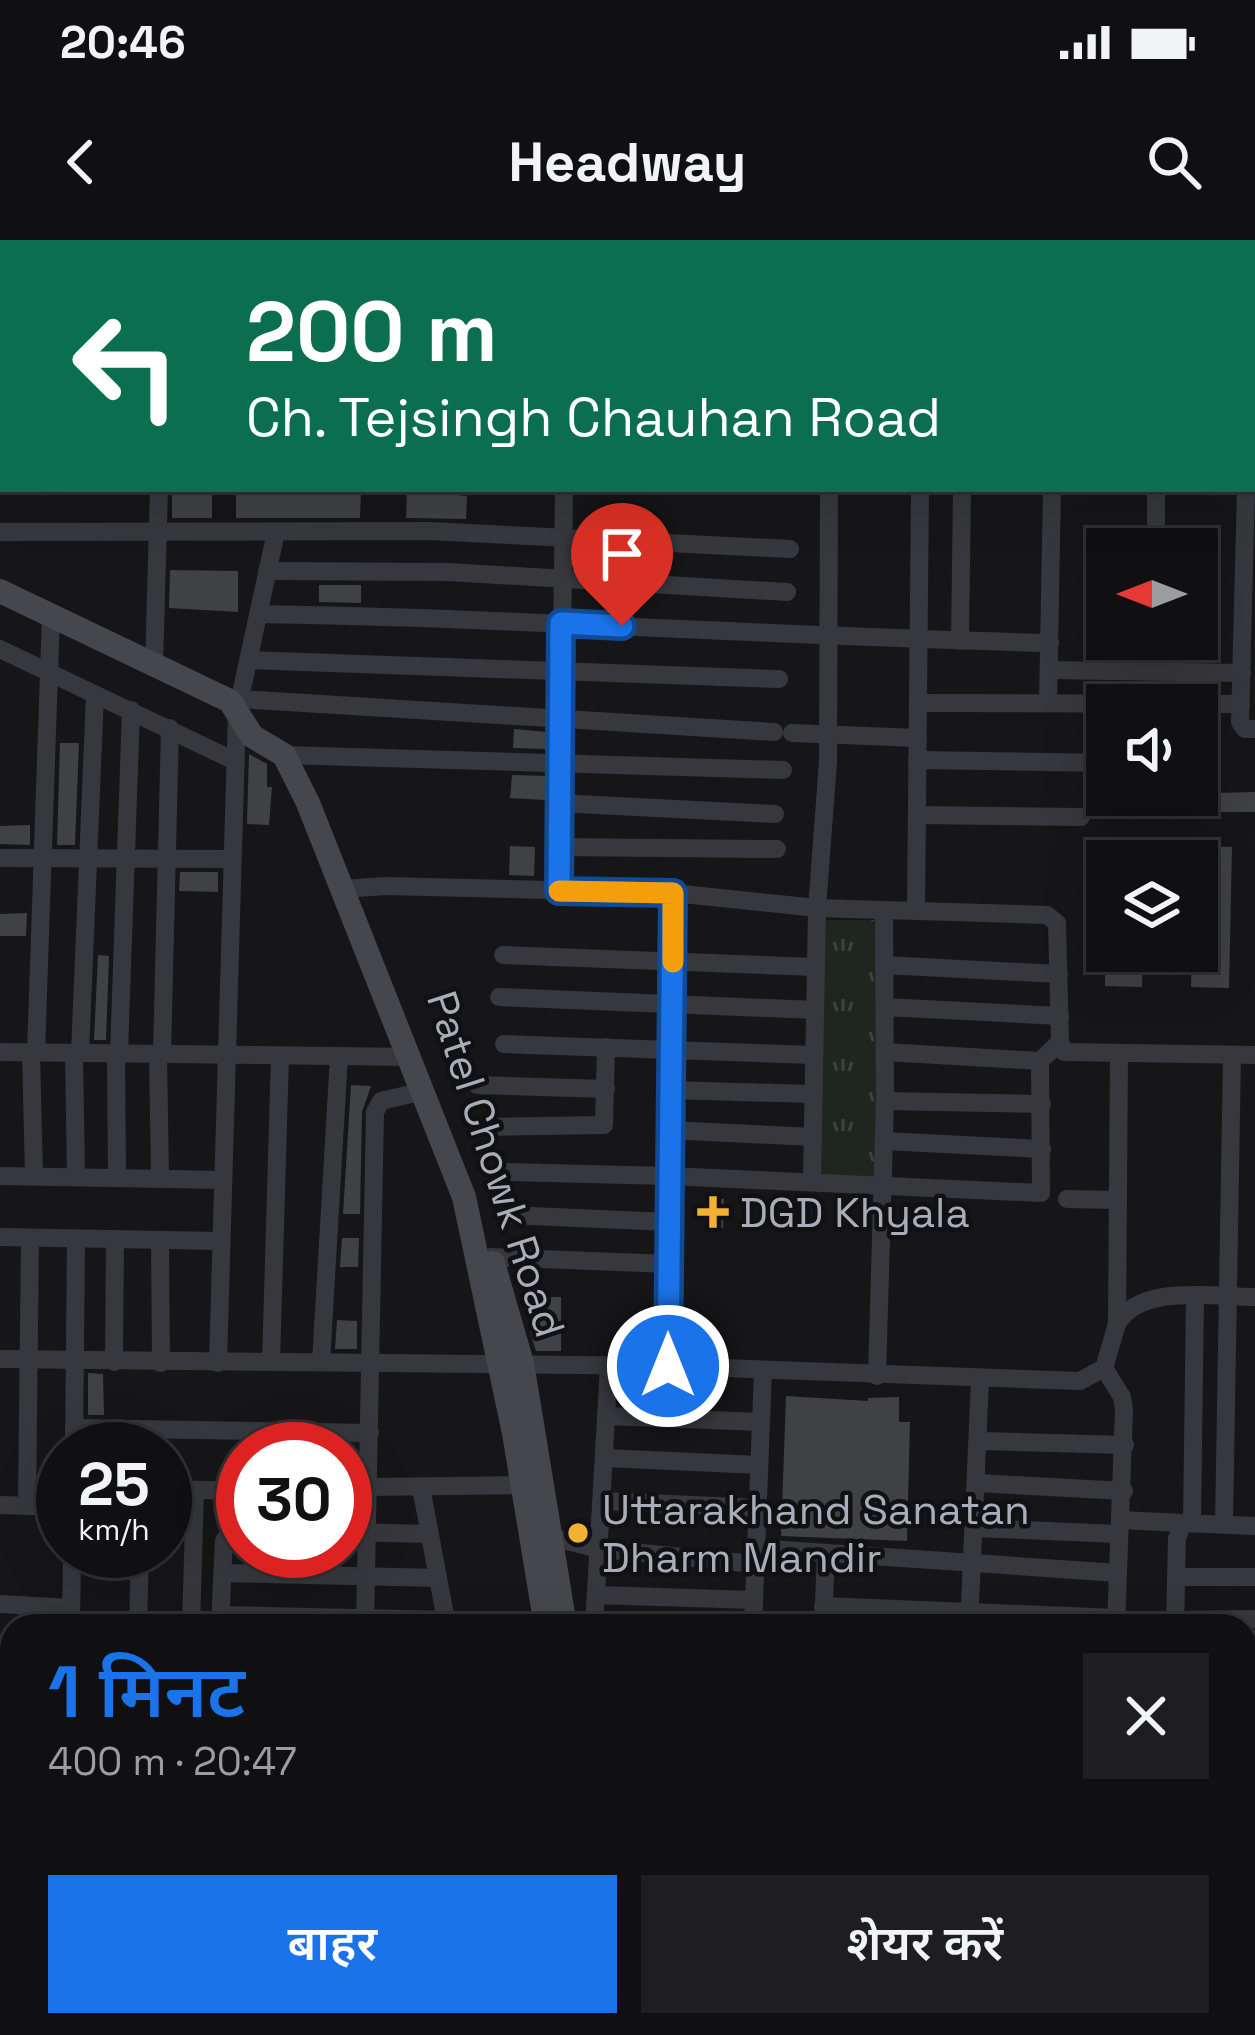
<!DOCTYPE html>
<html lang="hi">
<meta charset="utf-8">
<style>
body{margin:0;font-family:"Space Grotesk","Noto Sans Devanagari",sans-serif;background:#1e1e20;color:#f1f3f6;height:100vh;display:flex;flex-direction:column;font-size:45px;white-space:nowrap}
*{box-sizing:border-box;margin:0}
p{font-size:39px;color:#9c9d9f}
.icon{flex:none;width:66px;height:66px;fill:none;stroke:currentColor;stroke-width:2;stroke-linecap:round;stroke-linejoin:round}
.map{position:relative;flex:1;overflow:hidden}
.panel{position:absolute;left:0px;top:1374px;width:1257px;height:423px;display:flex;flex-direction:column;background:#101012;border-radius:36px 36px 0 0;box-shadow:0 12px 48px #0002,0 0 0 3px #303032}
.panel>*{flex:none}
.hud{position:absolute;left:0px;top:0px;width:1257px;height:252px;box-shadow:0 12px 48px #0002,0 0 0 3px #303032;background:#0b6e4f;color:#fff;overflow:hidden}
.needle{width:78px;rotate:270deg}
.tools{position:absolute;left:1086px;top:288px;display:grid;gap:24px}
.tools a{display:grid;place-items:center;width:132px;height:132px;border-radius:0px;background:#101012;box-shadow:0 12px 48px #0002,0 0 0 3px #303032;font-size:60px}
.speed{position:absolute;left:36px;top:1182px;display:flex;gap:24px;font-size:60px;font-weight:700;text-align:center}
.speed>*{display:grid;place-content:center;width:156px;height:156px;border-radius:50%;background:#101012;box-shadow:0 12px 48px #0002,0 0 0 3px #303032;line-height:1}
.speed small{font-size:30px;font-weight:400}
.speed .limit{border:18px solid #d22;background:#fff;color:#111}
.pin{position:absolute;display:grid;place-items:center;width:102px;height:102px;color:#fff;margin:-123px -51px;border-radius:50% 50% 50% 0;rotate:-45deg;box-shadow:0 0 12px #0007}
.pin .icon{rotate:45deg}
.me{position:absolute;width:132px;margin:-66px;rotate:0deg;stroke-linejoin:round;filter:drop-shadow(0 0 9px #0008)}
.turn{display:flex;align-items:center;gap:42px;height:252px;padding:0 48px;font-size:54px}
.turn .icon{width:156px;height:156px;stroke-width:2.5}
.turn b{display:block;font-size:84px;line-height:102px}
.round{display:grid;place-items:center;flex:none;width:126px;height:126px;border-radius:0px;background:#1e1e20}
.summary{display:flex;align-items:center;justify-content:space-between;height:204px;padding:0 48px}
h1{font-size:72px;font-weight:600;line-height:90px;color:#1a73e8}
.primary-button{display:flex;gap:24px;margin-top:auto;padding:24px 48px}
.primary-button a{flex:1;height:138px;border-radius:0px;background:#1a73e8;color:#fff;font-size:48px;font-weight:600;line-height:138px;text-align:center}
.primary-button a+a{background:#1e1e20;color:#f1f3f6}
.status{display:flex;justify-content:space-between;align-items:center;height:84px;padding:0 60px;background:#101012;direction:ltr}
.status svg{height:33px;fill:currentColor}
header{display:flex;justify-content:space-between;align-items:center;height:156px;padding:0 48px;background:#101012;font-size:54px;font-weight:600}
.map>svg:first-child{display:block}
.park{fill:url(#park-tufts)}
.building{fill:#404145}
.lines{fill:none;stroke-linecap:round;stroke-linejoin:round}
.street{stroke:#37383d;stroke-width:18}
.secondary{stroke:#45474d;stroke-width:24}
.route-casing{stroke:#114b97;stroke-width:30}
.route{stroke:#1a73e8;stroke-width:21}
.slow{stroke:#f59e0b;stroke-width:21}
.poi-dot{fill:#f2b134;stroke:#111113;stroke-width:4.5}
.labels{text-anchor:middle;dominant-baseline:central;stroke-width:9;stroke-linejoin:round;paint-order:stroke}
.street-label{font-size:42px;fill:#a8adb8;stroke:#111113}
.poi-label{font-size:42px;fill:#a8adb8;stroke:#111113;text-anchor:start}
</style>
<div class="status"><b>20:46</b><svg viewBox="0 0 49 12"><path d="M0 12V9h3v3zM5 12V6h3v6zM10 12V3h3v9zM15 12V0h3v12zM26 1h20v11H26zM47 4h2v5h-2z"/></svg></div>
<header><svg class="icon" aria-label="back" viewBox="0 0 24 24"><path d="M15 5l-7 7 7 7"/></svg>Headway<svg class="icon" aria-label="search" viewBox="0 0 24 24"><circle cx="10" cy="10" r="6"/><path d="M15 15l6 6"/></svg></header>
<div class="map">
<svg width="1255" height="1795" viewBox="0 0 1255 1795">
<defs>
<pattern id="park-tufts" width="24" height="20" patternUnits="userSpaceOnUse" patternTransform="scale(3)"><rect width="24" height="20" fill="#1e261f"/><path d="M3 7l-1-3M5 7V3M7 7l1-3M15 17l-1-3M17 17v-4M19 17l1-3" fill="none" stroke="#3c433d"/></pattern>
</defs>
<rect width="100%" height="100%" fill="#161618"/>
<path class="park" d="M818,680H884L885,939L820,937Z"/>
<g class="building">
<rect x="172" y="249" width="40" height="29"/>
<path d="M236,249L361,251L360,278H236Z"/>
<path d="M407,251L467,256L466,279L406,278Z"/>
<path d="M170,330L238,331V372L169,368Z"/>
<path d="M319,345H361V363L319,362Z"/>
<path d="M514,489L547,492V509L513,508Z"/>
<path d="M60,503H79L75,605H57Z"/>
<path d="M249,514L267,524V547H272L269,585L247,584Z"/>
<path d="M512,535L547,536L545,560L510,558Z"/>
<path d="M1255,552V572H1212V553Z"/>
<path d="M30,585V605L0,604V586Z"/>
<path d="M1108,603L1232,607L1229,748L1191,747L1192,711H1197V621H1108Z"/>
<path d="M510,606L535,607L534,636L509,635Z"/>
<path d="M180,632H218V652L179,651Z"/>
<path d="M27,673L26,696H0V674Z"/>
<path d="M1105,711H1143L1142,747L1105,746Z"/>
<path d="M98,715L109,716L106,800H94Z"/>
<path d="M351,845L371,846L362,872L360,974H343Z"/>
<path d="M705,958L724,959L723,988H705Z"/>
<path d="M342,998H359L358,1027H340Z"/>
<path d="M529,1057H561V1111H536L529,1088Z"/>
<path d="M337,1080L357,1081V1109H335Z"/>
<path d="M88,1133L103,1134L104,1175H88Z"/>
<path d="M786,1156L868,1161V1158L899,1157V1182H910L907,1301L781,1296Z"/>
<path d="M88,1202L165,1203V1209H88Z"/>
</g>
<g class="lines">
<g class="street">
<path d="M1074,0L1075,3"/>
<path d="M1141,0V3"/>
<path d="M1251,0V3"/>
<path d="M166,3V0"/>
<path d="M570,3V0"/>
<path d="M830,3V0"/>
<path d="M921,3V0"/>
<path d="M1010,3V0"/>
<path d="M1254,24H1255"/>
<path d="M0,25H3"/>
<path d="M0,108H3"/>
<path d="M1254,120H1255"/>
<path d="M0,156H3"/>
<path d="M0,205H3"/>
<path d="M1246,249L1240,482L1245,489H1255"/>
<path d="M0,292L430,291L790,309"/>
<path d="M1156,309V249"/>
<path d="M267,331L448,332L787,352"/>
<path d="M258,374C522,378 786,397 1050,403"/>
<path d="M1156,399V431"/>
<path d="M960,401L962,249"/>
<path d="M0,409L235,521"/>
<path d="M248,420L779,439"/>
<path d="M154,425L159,249"/>
<path d="M1049,430L1242,433"/>
<path d="M240,459L774,492"/>
<path d="M918,463L1241,464"/>
<path d="M1048,463L1052,249"/>
<path d="M792,493L918,498"/>
<path d="M284,515L783,530"/>
<path d="M917,520L1107,523"/>
<path d="M558,563L775,574"/>
<path d="M917,575L1081,577"/>
<path d="M558,607L777,609"/>
<path d="M0,618L232,619"/>
<path d="M342,649L386,646L673,653L817,668L1047,675L1057,683L1060,802L1064,812L1255,815"/>
<path d="M559,651L564,249"/>
<path d="M673,653L668,936L1041,953L1040,821L1060,802"/>
<path d="M916,671L920,249"/>
<path d="M503,715L816,727"/>
<path d="M884,725L1059,734"/>
<path d="M499,757L815,770"/>
<path d="M885,767L1060,776"/>
<path d="M504,804L814,815"/>
<path d="M0,812L411,817"/>
<path d="M31,812L34,936"/>
<path d="M36,812L51,375"/>
<path d="M885,812L1040,821"/>
<path d="M74,813L76,937"/>
<path d="M80,813L95,455"/>
<path d="M116,813L117,938"/>
<path d="M119,813L131,470"/>
<path d="M158,814L160,938"/>
<path d="M162,814L170,488"/>
<path d="M477,845L606,849"/>
<path d="M669,850L813,854"/>
<path d="M885,861L1042,864"/>
<path d="M484,887L604,885L606,807"/>
<path d="M668,890L813,897"/>
<path d="M884,901L1042,909"/>
<path d="M506,932L668,936V1126"/>
<path d="M0,936L222,940"/>
<path d="M812,940L817,668L828,522L829,249"/>
<path d="M1067,959L1118,960"/>
<path d="M508,975L669,982"/>
<path d="M0,997L220,1001"/>
<path d="M160,1000L161,1123"/>
<path d="M491,1017L669,1024"/>
<path d="M1117,1084C1141,1043 1214,1057 1255,1057"/>
<path d="M0,1119L668,1126L1080,1141L1104,1128L1117,1084L1119,815"/>
<path d="M114,1122L115,999"/>
<path d="M271,1122L280,816"/>
<path d="M321,1122L339,816"/>
<path d="M218,1123L237,472L276,292"/>
<path d="M1104,1128L1122,1157L1124,1170L1116,1386"/>
<path d="M877,1136L885,861L884,670"/>
<path d="M607,1176L761,1182"/>
<path d="M74,1188L370,1193"/>
<path d="M980,1201L1125,1205"/>
<path d="M74,1209L76,999"/>
<path d="M605,1218L759,1225"/>
<path d="M977,1243L1124,1251"/>
<path d="M369,1247L532,1245"/>
<path d="M421,1247L447,1386"/>
<path d="M165,1249L243,1251"/>
<path d="M603,1261L758,1268"/>
<path d="M0,1265L63,1267"/>
<path d="M27,1266L30,998"/>
<path d="M1121,1280L1183,1283"/>
<path d="M1192,1282L1195,1057"/>
<path d="M1224,1284L1232,815"/>
<path d="M975,1288L1119,1294"/>
<path d="M345,1292L430,1294"/>
<path d="M550,1297L600,1309L755,1324"/>
<path d="M756,1308L1118,1333"/>
<path d="M223,1333L438,1338"/>
<path d="M1176,1337H1255"/>
<path d="M596,1355L754,1360"/>
<path d="M0,1364L71,1368"/>
<path d="M823,1366L1117,1378"/>
<path d="M221,1375L446,1380"/>
<path d="M1175,1380L1255,1379"/>
<path d="M71,1386L72,1311"/>
<path d="M138,1386L140,1311"/>
<path d="M191,1386L195,1250"/>
<path d="M220,1386L224,1300L233,1291H243"/>
<path d="M365,1386L375,872L381,861L424,851"/>
<path d="M594,1386L609,1126"/>
<path d="M753,1386L763,1132"/>
<path d="M823,1386L826,1313"/>
<path d="M969,1386L980,1140"/>
<path d="M1175,1386L1177,1298L1183,1283L1255,1286"/>
<path d="M0,1418H12"/>
<path d="M1245,1425H1255"/>
<path d="M1245,1463H1255"/>
<path d="M1245,1503H1255"/>
<path d="M1245,1540H1255"/>
<path d="M1245,1575H1255"/>
<path d="M0,1653H12"/>
<path d="M0,1778H12"/>
<path d="M254,1785L353,1788"/>
<path d="M63,1795V1785"/>
<path d="M470,1795V1785"/>
<path d="M718,1795V1785"/>
<path d="M1065,1795V1785"/>
</g>
<g class="secondary">
<path d="M0,351L230,461L252,496L284,515L308,563L464,957L514,1193L546,1386"/>
<path d="M493,1023L522,1123L565,1386"/>
<path d="M1245,1606H1255"/>
<path d="M1245,1626H1255"/>
<path d="M578,1795V1785"/>
</g>
</g>
<g class="lines">
<g class="route-casing">
<path id="route" d="M622,386L561,383L559,651L673,653L668,1126"/>
</g>
<use href="#route" class="route"/>
<path class="slow" d="M559,651L673,653V722"/>
</g>
<g class="poi-dot">
<path d="M707 954h12v12h12v12h-12v12h-12v-12h-12v-12h12z"/>
<circle cx="578" cy="1293" r="12"/>
</g>
<g class="labels">
<g class="street-label">
<text transform="translate(496 924) rotate(72)">Patel Chowk Road</text>
</g>
<g class="poi-label">
<text x="740" y="972">DGD Khyala</text>
<text x="602" y="1269">Uttarakhand Sanatan<tspan x="602" dy="48">Dharm Mandir</tspan></text>
</g>
</g>
</svg>
<div class="tools">
<a><svg class="needle" viewBox="-14 -14 28 28"><path d="M0-13l5 13h-10z" fill="#e53935"/><path d="M0 13l5-13h-10z" fill="#9c9d9f"/></svg></a>
<a><svg class="icon" aria-label="sound" viewBox="0 0 24 24"><path d="M4 9h4l5-4v14l-5-4H4zM17 9q2 3 0 6"/></svg></a>
<a><svg class="icon" aria-label="layers" viewBox="0 0 24 24"><path d="M12 4l9 5-9 5-9-5zM3 14l9 5 9-5"/></svg></a>
</div>
<div class="speed"><div>25<small>km/h</small></div><div class="limit">30</div></div>
<div class="pin" style="left:622px;top:386px;background:#d93025"><svg class="icon" aria-label="arrive" viewBox="0 0 24 24"><path d="M6 21V4h12l-3 4 3 4H6"/></svg></div>
<svg class="me" style="left:668px;top:1126px" viewBox="-20 -20 40 40"><circle r="17" fill="#1a73e8" stroke="#fff" stroke-width="3"/><path d="M0-11L8 9 0 5-8 9z" fill="#fff"/></svg>
<div class="hud">
<div class="turn"><svg class="icon" aria-label="left" viewBox="0 0 24 24"><path d="M17 20v-9H6M10 6l-5 5 5 5"/></svg><div><b>200 m</b>Ch. Tejsingh Chauhan Road</div></div>
</div>
<section class="panel">
<div class="summary"><div><h1>1 मिनट</h1><p>400 m · 20:47</p></div><a class="round"><svg class="icon" aria-label="close" viewBox="0 0 24 24"><path d="M6 6l12 12M18 6L6 18"/></svg></a></div>
<div class="primary-button"><a>बाहर</a><a>शेयर करें</a></div>
</section>
</div>
